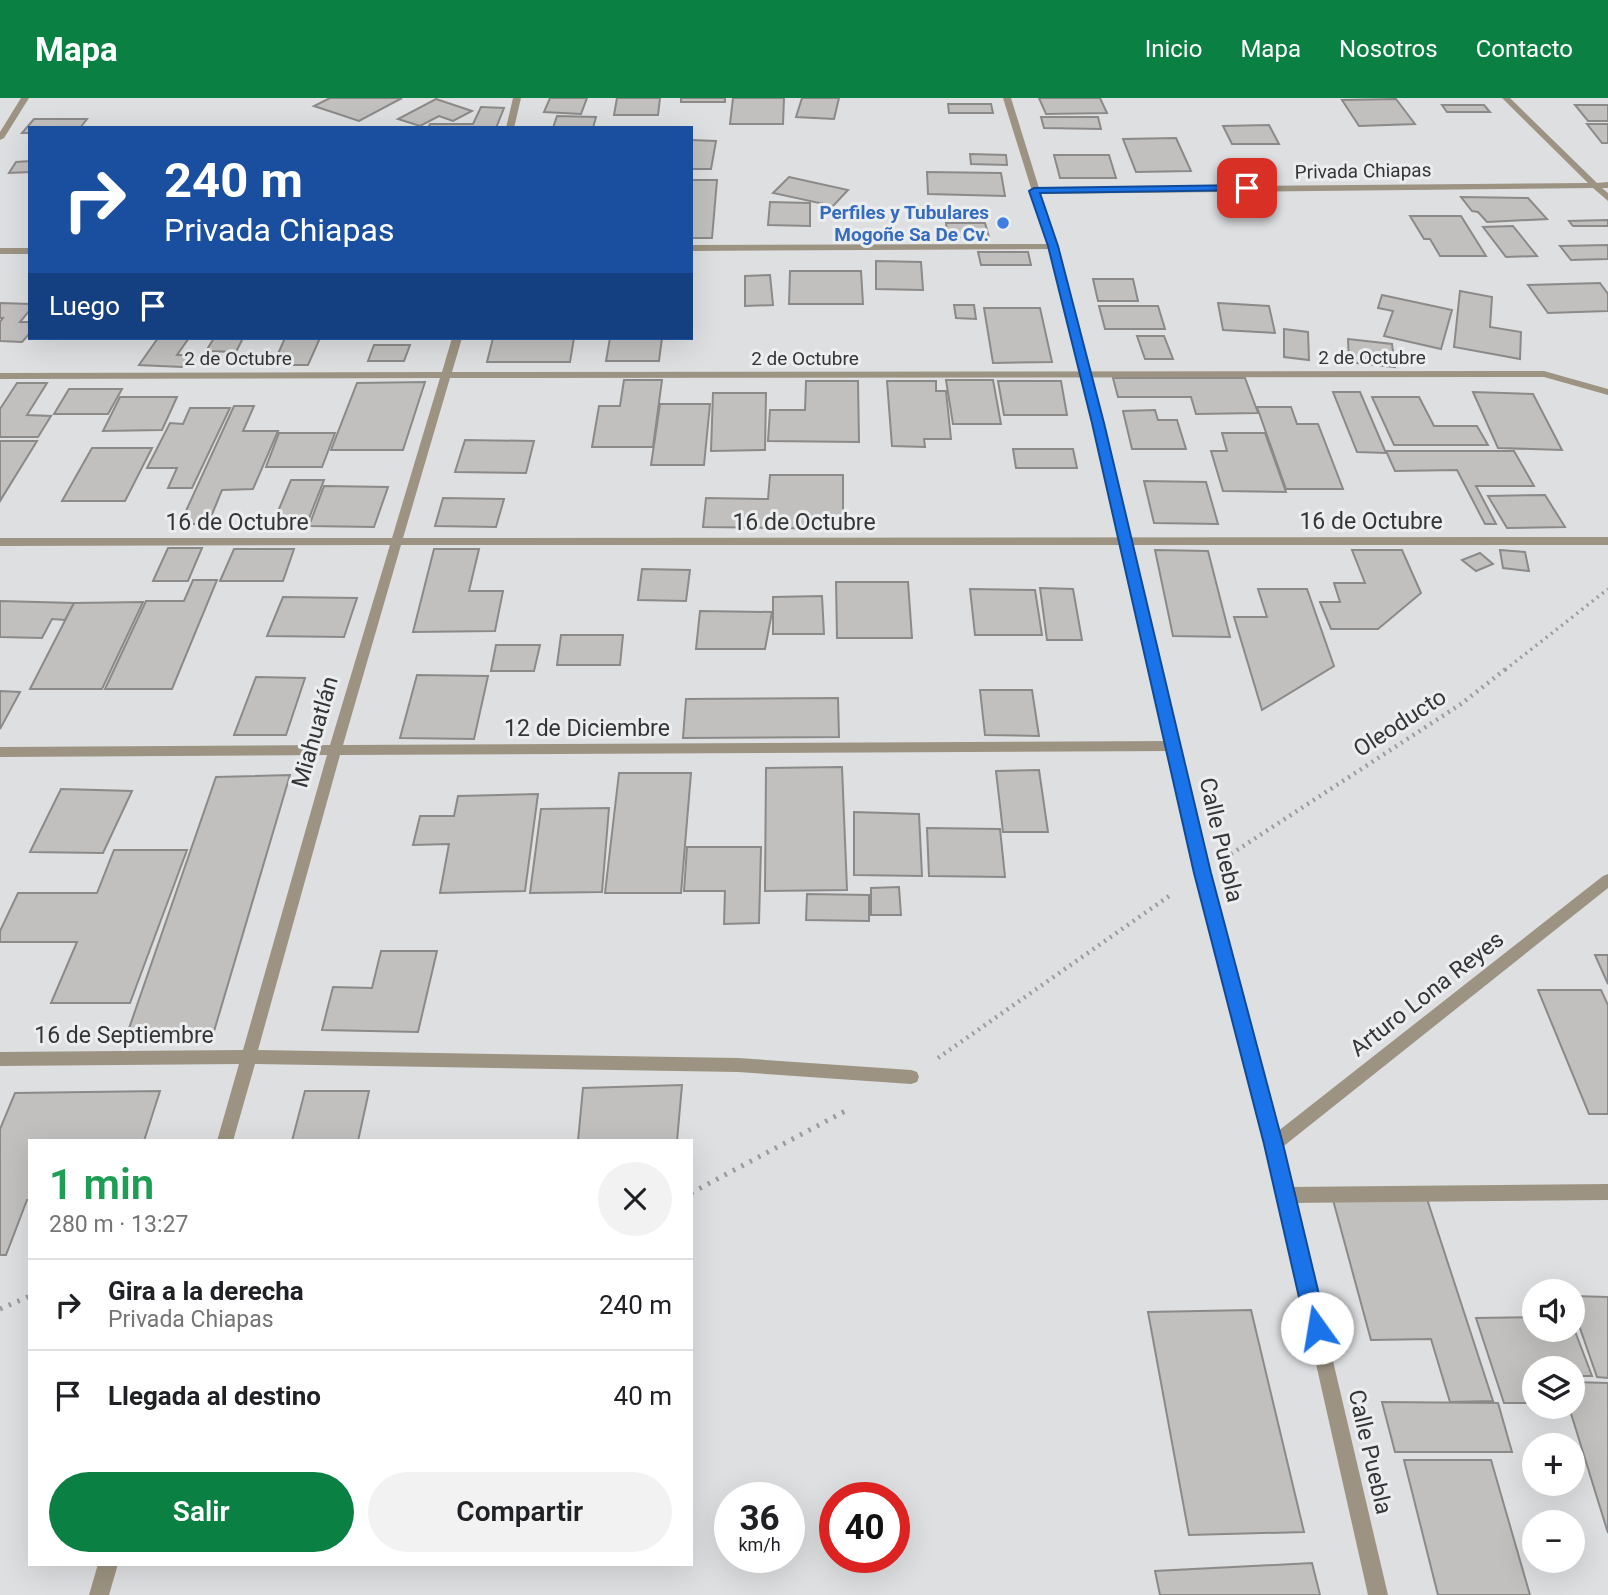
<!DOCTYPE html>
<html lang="es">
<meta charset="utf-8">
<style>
body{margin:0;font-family:Roboto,sans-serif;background:#f2f2f2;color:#202124;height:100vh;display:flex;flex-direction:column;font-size:26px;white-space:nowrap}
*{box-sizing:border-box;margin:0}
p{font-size:23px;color:#757577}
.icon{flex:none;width:38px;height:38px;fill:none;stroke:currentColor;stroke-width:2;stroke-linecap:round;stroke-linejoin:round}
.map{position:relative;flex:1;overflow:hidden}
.side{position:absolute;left:28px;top:1041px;width:665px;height:427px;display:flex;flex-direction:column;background:#fff;border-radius:0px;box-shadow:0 7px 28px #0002}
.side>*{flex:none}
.top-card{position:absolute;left:28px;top:28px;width:665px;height:214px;border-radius:0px;box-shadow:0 7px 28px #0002;background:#1a4fa0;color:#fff;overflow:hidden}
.buttons{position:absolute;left:1522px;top:1181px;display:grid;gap:14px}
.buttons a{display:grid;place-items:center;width:63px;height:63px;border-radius:50%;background:#fff;box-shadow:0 7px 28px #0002;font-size:35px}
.speed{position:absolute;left:714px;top:1384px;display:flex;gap:14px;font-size:35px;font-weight:700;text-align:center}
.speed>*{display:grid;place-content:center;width:91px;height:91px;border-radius:50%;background:#fff;box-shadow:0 7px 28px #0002;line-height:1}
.speed small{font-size:18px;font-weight:400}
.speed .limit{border:10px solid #d22;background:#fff;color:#111}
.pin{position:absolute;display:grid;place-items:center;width:60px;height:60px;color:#fff;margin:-30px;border-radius:14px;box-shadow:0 4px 10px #0006}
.me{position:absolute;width:77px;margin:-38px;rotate:347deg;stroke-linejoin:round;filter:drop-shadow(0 0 5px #0008)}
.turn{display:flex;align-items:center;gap:24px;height:147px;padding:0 21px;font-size:32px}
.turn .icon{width:91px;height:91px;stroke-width:2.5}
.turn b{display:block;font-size:49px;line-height:60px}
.then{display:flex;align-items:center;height:66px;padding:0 21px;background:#0003;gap:14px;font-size:26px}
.round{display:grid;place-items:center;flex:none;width:74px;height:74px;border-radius:37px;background:#f2f2f2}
.head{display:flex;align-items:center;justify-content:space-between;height:119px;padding:0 21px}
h1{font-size:42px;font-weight:600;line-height:52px;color:#1e9e55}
.action{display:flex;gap:14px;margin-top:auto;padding:14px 21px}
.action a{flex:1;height:80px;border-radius:42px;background:#0b8043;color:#fff;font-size:28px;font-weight:600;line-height:80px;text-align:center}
.action a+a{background:#f2f2f2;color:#202124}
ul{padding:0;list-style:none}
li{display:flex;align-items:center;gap:21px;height:91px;padding:0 21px;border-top:2px solid #e0e0e0}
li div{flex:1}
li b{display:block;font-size:26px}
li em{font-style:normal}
header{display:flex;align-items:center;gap:42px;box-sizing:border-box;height:98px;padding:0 35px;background:#0b8043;color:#fff}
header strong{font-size:33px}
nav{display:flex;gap:38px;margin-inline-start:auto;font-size:24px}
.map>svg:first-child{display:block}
.building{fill:#c1c0be;stroke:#8c8a89;stroke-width:2}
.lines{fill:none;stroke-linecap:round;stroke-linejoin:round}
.path-far2{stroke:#9c9c9e;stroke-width:3.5;stroke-dasharray:2 4.5;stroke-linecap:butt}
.path-far1{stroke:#9c9c9e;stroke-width:4.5;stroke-dasharray:2 5;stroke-linecap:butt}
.path{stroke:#9c9c9e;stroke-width:5;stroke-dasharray:2.5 7;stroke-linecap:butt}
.minor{fill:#9c9382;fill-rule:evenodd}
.tertiary{fill:#9c9382;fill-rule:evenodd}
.route{fill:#1a73e8;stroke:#114b97;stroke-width:2}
.shop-dot{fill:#3f7fe0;stroke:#ebedee;stroke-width:2.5}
.labels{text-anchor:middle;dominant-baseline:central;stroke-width:6;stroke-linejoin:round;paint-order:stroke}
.far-street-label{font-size:19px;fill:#353536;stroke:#ebedee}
.far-shop-label{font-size:19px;font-weight:bold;fill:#366cbe;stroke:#ebedee;text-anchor:end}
.street-label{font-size:23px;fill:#353536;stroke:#ebedee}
</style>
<header>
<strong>Mapa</strong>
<nav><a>Inicio</a><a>Mapa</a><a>Nosotros</a><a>Contacto</a></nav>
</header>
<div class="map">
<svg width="1608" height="1497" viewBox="0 0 1608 1497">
<rect width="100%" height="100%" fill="#dedfe1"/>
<g class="building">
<path d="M330,0H402L359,23L314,8Z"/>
<path d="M550,0H587L581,16L544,14Z"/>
<path d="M617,0H660L658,17H614Z"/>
<rect x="681" y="0" width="44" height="4"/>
<path d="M733,0H784L783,26H730Z"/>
<path d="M802,0H839L834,21L796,19Z"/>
<path d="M1039,0H1100L1107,15L1046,16Z"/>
<path d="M436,1L472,13L453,23L439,18L420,28L398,21Z"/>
<path d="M1396,1L1415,26L1359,28L1342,2Z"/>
<path d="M948,6H991L993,15H949Z"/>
<path d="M1442,7H1484L1490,14H1447Z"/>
<path d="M1575,7H1608V23H1588Z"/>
<path d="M481,9L504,10L496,30H428L430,26H473Z"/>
<path d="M557,18L596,19L593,30H553Z"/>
<path d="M1041,19H1098L1101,31L1044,30Z"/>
<path d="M34,21H87L80,30H30V35H22Z"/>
<path d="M1587,26H1608V45H1602Z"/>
<path d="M1269,27L1279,46H1232L1223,28Z"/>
<path d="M1176,40L1191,73L1136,74L1123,41Z"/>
<path d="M691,42L716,43L711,71H691Z"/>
<path d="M970,56L1006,57L1007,67L971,66Z"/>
<path d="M1054,57H1109L1116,80H1060Z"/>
<path d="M30,63V74L9,75L16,64Z"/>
<path d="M927,74L1001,75L1005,98L928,96Z"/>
<path d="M789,79L848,92L833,108L773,95Z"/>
<path d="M691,82H717L712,140H691Z"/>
<path d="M1461,99L1528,100L1547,121L1487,124L1478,114L1472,113Z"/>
<path d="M770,104L810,105V128L768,127Z"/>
<path d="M1410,118H1461L1486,158H1440L1430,141H1424Z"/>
<path d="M1608,122V128H1573L1569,123Z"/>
<path d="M946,125H985L989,139H948Z"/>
<path d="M1513,128L1537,158L1506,159L1483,129Z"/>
<path d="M1608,147V161L1571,162L1560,148Z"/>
<path d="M978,154H1028L1031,167H981Z"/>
<path d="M876,163L921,164L923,192L876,191Z"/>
<path d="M790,173H861L863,206H789Z"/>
<path d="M770,177L773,207L745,208V178Z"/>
<path d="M1093,181H1133L1138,203H1098Z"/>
<path d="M1600,185L1608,196V213L1548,215L1528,187Z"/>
<path d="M1460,193L1492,199L1490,229L1521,234L1520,261L1454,249Z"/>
<path d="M1382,197L1452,212L1441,251L1384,238L1393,213L1378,210Z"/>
<path d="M0,205L30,206V212L20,224H30V235L22,244L0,243V224L3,220H0Z"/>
<path d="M1218,205L1269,208L1275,235L1223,232Z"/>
<path d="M954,207H974L976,221L956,220Z"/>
<path d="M1099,208H1158L1165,231H1105Z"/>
<path d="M984,210H1040L1052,264L993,265Z"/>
<path d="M1284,231L1308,234L1309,262L1284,259Z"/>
<path d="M1137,238H1164L1173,261H1145Z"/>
<path d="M158,240H189L177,257H189L182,269L139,267Z"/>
<path d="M214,240H243L236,254L206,253Z"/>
<path d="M285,240H320L308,267H273Z"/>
<path d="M493,240H574L570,264H487Z"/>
<path d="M610,240H662L659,263H606Z"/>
<path d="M1348,241L1392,246L1395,269L1349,264Z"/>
<path d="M374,247H410L404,263H368Z"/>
<path d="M1113,280H1245L1258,315L1196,316L1191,299H1118Z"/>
<path d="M624,282H662L653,349H592L599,308H620Z"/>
<path d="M946,282H993L1001,326H953Z"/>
<path d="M806,283H858L859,344L768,343L770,312H805Z"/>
<path d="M887,283H936V293H946L951,341H924L925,349L892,348Z"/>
<path d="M998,283H1061L1067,317H1004Z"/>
<path d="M425,284L403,352H331L357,285Z"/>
<path d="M17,285H47L27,317L51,318L38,339H0V311Z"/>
<path d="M69,291H122L108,316H54Z"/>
<path d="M1333,294H1360L1386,355L1357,354Z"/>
<path d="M1473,294L1533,296L1562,352L1498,350Z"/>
<path d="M713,295H766L765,352L711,353Z"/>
<path d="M120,299H177L162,332L103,333Z"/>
<path d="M1372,299H1419L1434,328H1477L1488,347H1394Z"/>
<path d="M660,306H710L704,367H651Z"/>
<path d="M234,308H254L243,333H278L253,391L222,392L208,426H180Z"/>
<path d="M1257,309H1291L1297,326H1318L1343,391H1286Z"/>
<path d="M190,310H230L192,390H168L177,370H147L170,325L183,326Z"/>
<path d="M1155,312L1158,322H1177L1186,351H1132L1123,313Z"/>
<path d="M279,335H335L322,369H266Z"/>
<path d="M1222,335H1265L1286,394L1223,393L1211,353H1227Z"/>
<path d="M465,342L534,343L526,375L455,374Z"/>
<path d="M0,343H37L0,403Z"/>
<path d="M92,350H152L125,403H62Z"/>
<path d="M1013,351H1073L1077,370H1016Z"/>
<path d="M1386,353H1514L1534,388H1476L1496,426H1485L1457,372L1395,373Z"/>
<path d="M770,377H843V431L703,429L706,400L768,401Z"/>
<path d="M291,382H324L306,428H272Z"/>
<path d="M1144,383L1206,384L1218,426L1154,425Z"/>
<path d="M324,388L388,389L374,429L309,428Z"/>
<path d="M1545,397L1565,429L1507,430L1488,398Z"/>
<path d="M443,400L504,401L496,429L435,428Z"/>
<path d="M168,450H202L188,483H153Z"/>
<path d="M234,451H294L283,483H220Z"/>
<path d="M434,451H479L469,493H503L495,533L413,534Z"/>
<path d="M1155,452L1208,453L1230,539L1173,538Z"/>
<path d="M1352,452H1402L1421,495L1378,531H1331L1320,504H1340L1334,485H1365Z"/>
<path d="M1500,452L1525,454L1529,473L1503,470Z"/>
<path d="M1480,455L1493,466L1476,473L1462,462Z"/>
<path d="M642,471L690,472L686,503L638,502Z"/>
<path d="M193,482H217L172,591H105L146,503H184Z"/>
<path d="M836,484H908L912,540H837Z"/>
<path d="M1040,490L1073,491L1082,542H1047Z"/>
<path d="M970,491L1035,492L1042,537H975Z"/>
<path d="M1258,491H1307L1334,568L1262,612L1234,519H1267Z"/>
<path d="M822,498L824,536H773V499Z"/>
<path d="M283,499L357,500L344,539L267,538Z"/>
<path d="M0,503L74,505L65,522L52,521L42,540L0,539Z"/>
<path d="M143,504L102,591H30L74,505Z"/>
<path d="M700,513L772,514L765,551H696Z"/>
<path d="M561,537H623L620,567H557Z"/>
<path d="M496,547H540L534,573H491Z"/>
<path d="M417,577L488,578L474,641L400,640Z"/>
<path d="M256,579L305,580L286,637H234Z"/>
<path d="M980,592H1032L1039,638L985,637Z"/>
<path d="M0,593L20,594L0,631Z"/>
<path d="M838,600L839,639L683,640L686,601Z"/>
<path d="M842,669L847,792L765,793L766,670Z"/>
<path d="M1039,672L1048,734H1003L996,673Z"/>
<path d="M619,675H691L681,795H605Z"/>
<path d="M290,677L212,940L125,942L216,679Z"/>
<path d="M61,691L132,693L103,755L30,754Z"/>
<path d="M538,696L525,793L440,795L449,746L413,747L420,718H454L458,698Z"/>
<path d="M609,710L602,794L530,795L541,711Z"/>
<path d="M854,714L919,716L922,778L854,777Z"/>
<path d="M927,730L1000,731L1005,779L929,778Z"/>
<path d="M687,749H761L759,825L724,826L725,793H684Z"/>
<path d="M114,752H187L130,905H51L77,844H0V833L18,795H97Z"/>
<path d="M899,789L901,817H871V790Z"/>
<path d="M807,796L869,797V823L806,822Z"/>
<path d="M381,853H437L418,934L322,932L333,889L372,890Z"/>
<path d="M1595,857H1608V886Z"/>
<path d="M1538,892H1601L1608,907V1016H1589Z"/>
<path d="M682,987L677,1043H578L583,990Z"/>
<path d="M160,993L144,1043H30V1102H27L6,1157H0V1031L15,995Z"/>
<path d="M305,993H369L358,1043H292Z"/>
<path d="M1427,1101L1493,1303L1450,1304L1431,1241L1371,1242L1333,1102Z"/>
<path d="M1573,1198L1608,1199V1280L1597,1279L1573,1210Z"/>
<path d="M1251,1212L1304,1434L1189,1437L1148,1214Z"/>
<path d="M1535,1219V1232H1573V1228L1592,1278H1573V1270H1535V1305H1504L1476,1220Z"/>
<path d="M1573,1284L1608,1285V1435L1569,1309H1573Z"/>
<path d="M1382,1304L1498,1305L1512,1354H1395Z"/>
<path d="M1404,1362H1491L1530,1497H1438Z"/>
<path d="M1312,1465L1320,1497H1160L1155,1473Z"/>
</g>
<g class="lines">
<path class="path-far2" d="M1505,572L1608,491"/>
<g class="path-far1">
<path d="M1231,756L1461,606L1507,570"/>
<path d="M938,960L1172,796"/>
</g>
<g class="path">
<path d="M691,1095L849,1011"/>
<path d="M0,1211L30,1198"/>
</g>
<g class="minor">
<path d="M21,0H29L4,40L0,42V34Z"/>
<path d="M513,0H521L514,30H506Z"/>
<path d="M1502,0H1510L1597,85L1608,84V90H1602L1608,95V103L1593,90L1034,96L1030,93L1034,90L1588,85Z"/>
<path d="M1056,146V150L1053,151L691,153V147Z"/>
<rect x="0" y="150" width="30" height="6"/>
<path d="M452,240H462L452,274L1544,273L1608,291V297L1544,279L450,280L403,440L1608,439V447H401L343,647L1174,643L1181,648L1174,653L340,657L258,952L738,960L911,972L917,974L919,979L917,984L911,986L738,974L255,966L233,1043H217L239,966L0,968V954L243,952L327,657L0,659V649L330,647L390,447L0,448V440H392L440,280L0,281V275L442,274Z"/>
<path d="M1608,776V790L1280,1051L1274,1054L1268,1051L1266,1046L1268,1041L1603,778Z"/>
<path d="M1608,1086V1102L1286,1105L1280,1103L1278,1097L1280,1091L1286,1089Z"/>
<path d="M98,1466H118L109,1497H89Z"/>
</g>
<path class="tertiary" d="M1003,0H1011L1057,148L1091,278L1209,775L1294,1097L1388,1497H1368L1278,1097L1195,775L1081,278L1049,148Z"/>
</g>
<path class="route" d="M1247,87L1252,90L1251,92L1040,95L1058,148L1104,325L1211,775L1283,1046L1327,1230L1324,1238L1317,1241L1309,1238L1306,1230L1264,1046L1194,775L1092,325L1048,148L1029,93L1034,90Z"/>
<circle class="shop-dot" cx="1003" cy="125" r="7"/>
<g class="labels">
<g class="far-street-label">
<text transform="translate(1363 73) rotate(-1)">Privada Chiapas</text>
<text x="1372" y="259">2 de Octubre</text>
<text x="238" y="260">2 de Octubre</text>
<text x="805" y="260">2 de Octubre</text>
</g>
<g class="far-shop-label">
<text x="989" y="114">Perfiles y Tubulares<tspan x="989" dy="22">Mogoñe Sa De Cv.</tspan></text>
</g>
<g class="street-label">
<text x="1371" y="423">16 de Octubre</text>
<text x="237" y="424">16 de Octubre</text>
<text x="804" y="424">16 de Octubre</text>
<text transform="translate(1400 625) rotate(-33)">Oleoducto</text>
<text x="587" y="630">12 de Diciembre</text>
<text transform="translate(315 634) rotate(-74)">Miahuatlán</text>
<text transform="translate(1221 742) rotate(77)">Calle Puebla</text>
<text transform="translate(1427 896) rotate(-38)">Arturo Lona Reyes</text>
<text x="124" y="937">16 de Septiembre</text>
<text transform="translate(1370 1354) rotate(77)">Calle Puebla</text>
</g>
</g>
</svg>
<div class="buttons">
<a><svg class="icon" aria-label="sound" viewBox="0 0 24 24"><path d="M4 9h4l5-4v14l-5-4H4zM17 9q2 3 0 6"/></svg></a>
<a><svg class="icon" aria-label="layers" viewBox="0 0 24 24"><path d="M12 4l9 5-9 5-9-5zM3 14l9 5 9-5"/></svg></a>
<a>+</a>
<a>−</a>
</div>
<div class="speed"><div>36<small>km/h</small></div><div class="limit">40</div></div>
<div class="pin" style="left:1247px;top:90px;background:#d93025"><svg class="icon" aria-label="arrive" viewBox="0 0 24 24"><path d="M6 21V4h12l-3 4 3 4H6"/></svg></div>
<svg class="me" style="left:1317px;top:1230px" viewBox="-20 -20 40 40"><circle r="19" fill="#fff"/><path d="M0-13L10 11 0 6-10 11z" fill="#1a73e8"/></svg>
<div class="top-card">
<div class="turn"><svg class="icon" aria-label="right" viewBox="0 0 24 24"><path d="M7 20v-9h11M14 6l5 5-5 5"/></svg><div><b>240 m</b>Privada Chiapas</div></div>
<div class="then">Luego<svg class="icon" aria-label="arrive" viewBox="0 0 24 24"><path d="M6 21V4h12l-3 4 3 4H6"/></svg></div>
</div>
<section class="side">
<div class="head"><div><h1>1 min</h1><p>280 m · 13:27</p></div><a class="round"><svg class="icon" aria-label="close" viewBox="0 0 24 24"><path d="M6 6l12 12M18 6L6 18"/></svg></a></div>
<ul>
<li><svg class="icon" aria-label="right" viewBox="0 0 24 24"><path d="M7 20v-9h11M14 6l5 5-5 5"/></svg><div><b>Gira a la derecha</b><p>Privada Chiapas</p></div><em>240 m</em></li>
<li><svg class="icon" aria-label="arrive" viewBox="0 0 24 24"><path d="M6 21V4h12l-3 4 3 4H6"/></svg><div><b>Llegada al destino</b></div><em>40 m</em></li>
</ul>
<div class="action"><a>Salir</a><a>Compartir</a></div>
</section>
</div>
